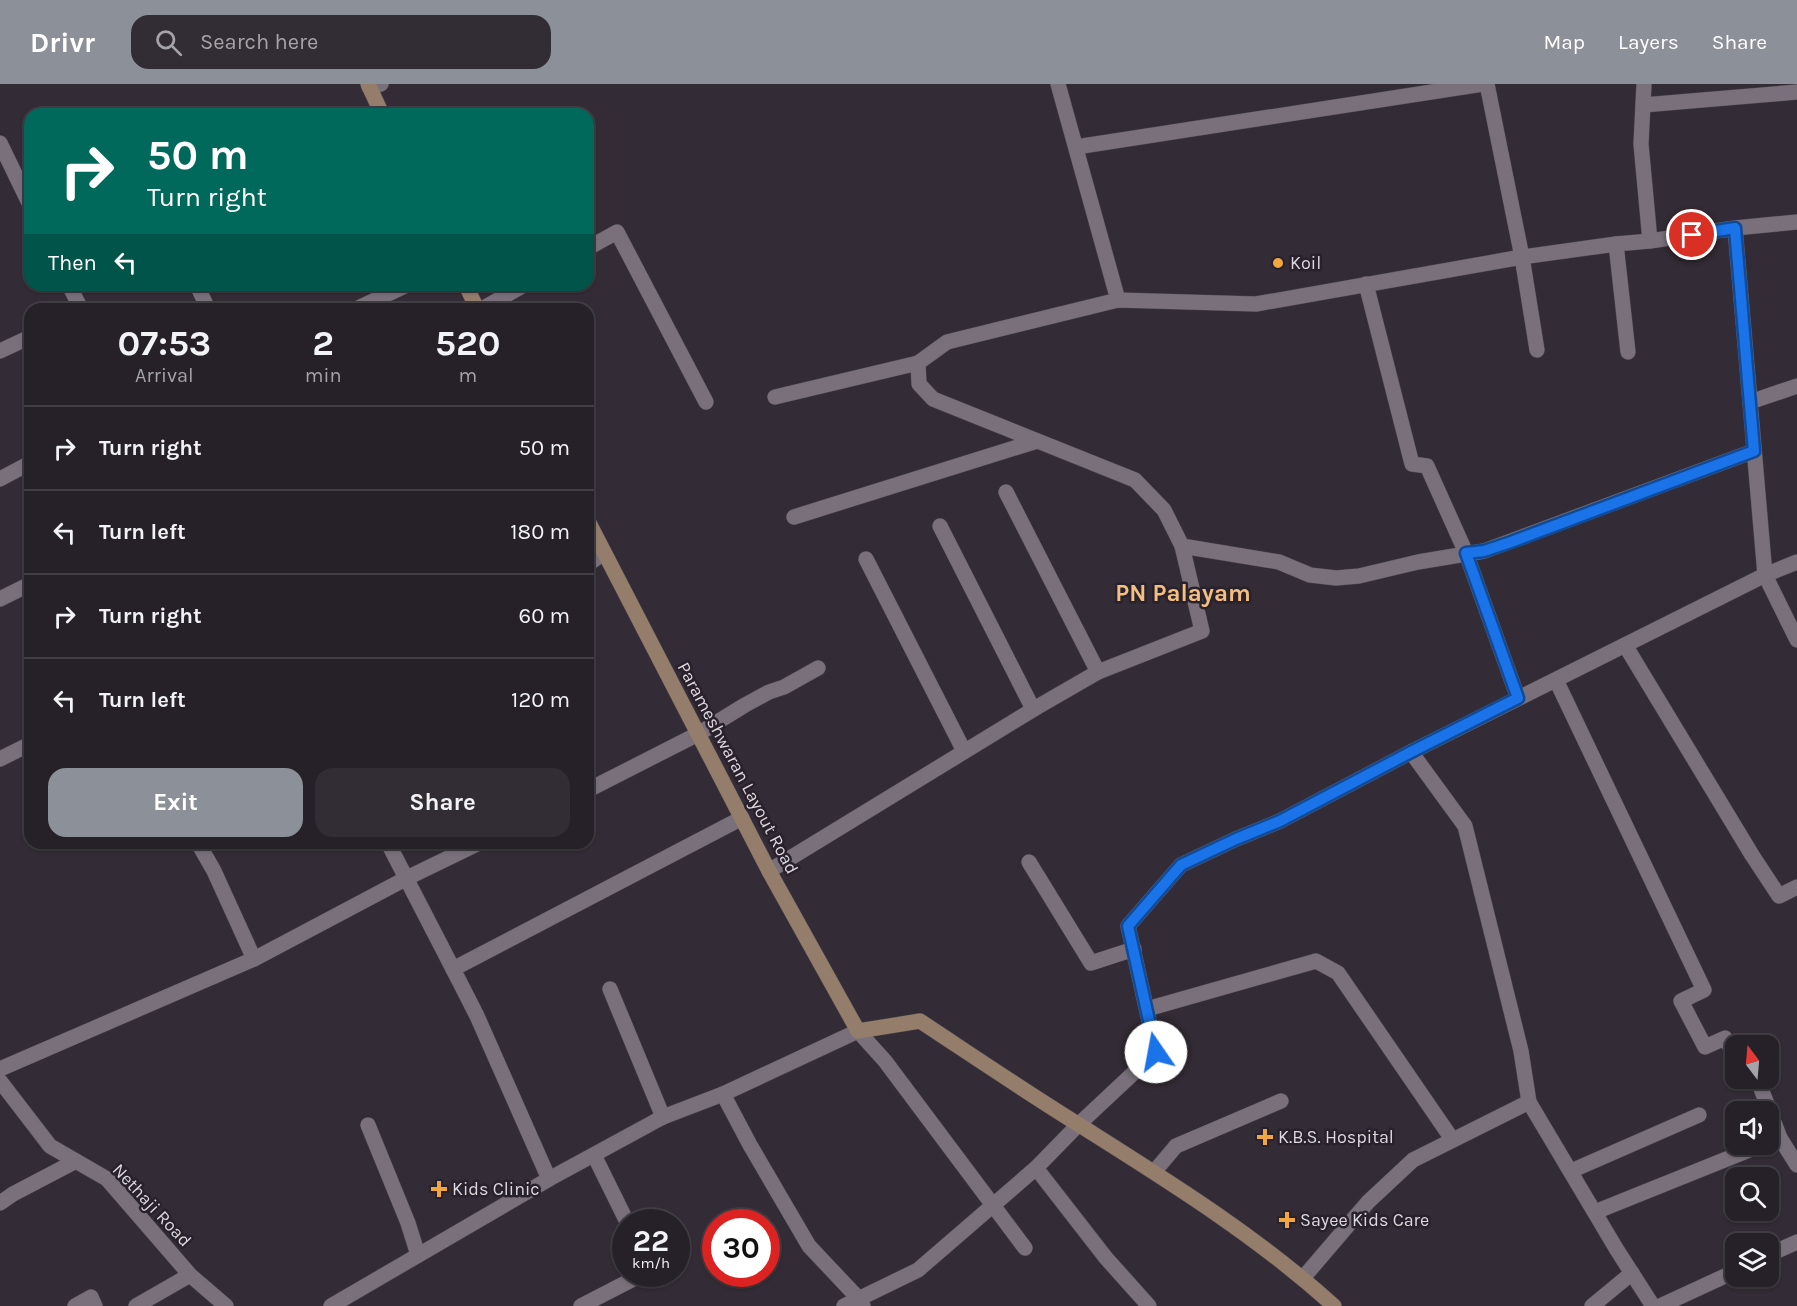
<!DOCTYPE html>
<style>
body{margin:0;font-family:Karla,sans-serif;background:#322d34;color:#f1f3f6;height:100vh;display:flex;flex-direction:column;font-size:22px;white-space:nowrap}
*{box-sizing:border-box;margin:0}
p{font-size:20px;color:#a4a3a8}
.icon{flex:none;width:33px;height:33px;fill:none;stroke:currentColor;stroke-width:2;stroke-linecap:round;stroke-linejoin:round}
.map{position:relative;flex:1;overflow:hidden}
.details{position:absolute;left:24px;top:219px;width:570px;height:546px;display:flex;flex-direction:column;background:#262028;border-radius:18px;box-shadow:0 2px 4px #0004,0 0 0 2px #423e45}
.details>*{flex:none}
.top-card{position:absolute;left:24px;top:24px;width:570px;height:183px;border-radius:18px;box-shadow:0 2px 4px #0004,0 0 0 2px #423e45;background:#00695c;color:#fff;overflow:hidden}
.needle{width:39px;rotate:344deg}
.tools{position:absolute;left:1725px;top:951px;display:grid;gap:12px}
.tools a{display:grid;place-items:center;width:54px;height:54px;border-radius:12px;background:#262028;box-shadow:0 2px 4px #0004,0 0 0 2px #423e45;font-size:30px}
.speed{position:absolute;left:612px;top:1125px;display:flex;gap:12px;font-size:30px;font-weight:700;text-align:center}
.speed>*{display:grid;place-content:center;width:78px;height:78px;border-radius:50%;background:#262028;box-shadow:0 2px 4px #0004,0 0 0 2px #423e45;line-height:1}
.speed small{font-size:15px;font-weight:400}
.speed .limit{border:9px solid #d22;background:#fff;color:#111}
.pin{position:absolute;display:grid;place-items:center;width:51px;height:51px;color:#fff;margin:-26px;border:3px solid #fff;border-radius:50%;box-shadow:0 2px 6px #0007}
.me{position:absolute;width:66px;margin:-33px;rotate:348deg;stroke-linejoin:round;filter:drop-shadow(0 0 4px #0008)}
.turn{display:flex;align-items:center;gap:21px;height:126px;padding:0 24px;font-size:27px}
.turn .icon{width:78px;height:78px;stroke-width:2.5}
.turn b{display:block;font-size:42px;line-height:51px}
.then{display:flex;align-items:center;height:57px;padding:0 24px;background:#0003;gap:12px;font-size:22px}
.eta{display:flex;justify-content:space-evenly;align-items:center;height:102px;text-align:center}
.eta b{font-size:36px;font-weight:700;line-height:42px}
.cta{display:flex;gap:12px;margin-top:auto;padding:12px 24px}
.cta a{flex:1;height:69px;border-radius:18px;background:#8c9099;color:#fff;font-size:24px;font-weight:700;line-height:69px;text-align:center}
.cta a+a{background:#322d34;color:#f1f3f6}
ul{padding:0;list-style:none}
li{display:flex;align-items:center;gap:18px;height:84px;padding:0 24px;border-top:2px solid #423e45}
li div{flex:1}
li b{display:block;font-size:22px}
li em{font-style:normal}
header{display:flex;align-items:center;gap:36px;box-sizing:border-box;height:84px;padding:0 30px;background:#8c9099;color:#fff}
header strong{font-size:28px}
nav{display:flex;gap:33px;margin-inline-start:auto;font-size:21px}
.search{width:420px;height:54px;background:#322d34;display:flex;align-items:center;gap:15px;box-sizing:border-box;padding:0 21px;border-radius:18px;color:#a4a3a8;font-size:22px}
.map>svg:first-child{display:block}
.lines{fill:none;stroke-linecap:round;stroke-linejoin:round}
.street-casing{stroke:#4d474e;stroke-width:16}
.secondary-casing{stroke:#4d474e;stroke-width:16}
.street{stroke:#79707b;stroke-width:15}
.secondary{stroke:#947e6b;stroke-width:15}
.route-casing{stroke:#114b97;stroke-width:15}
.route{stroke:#1a73e8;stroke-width:10}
.poi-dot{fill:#f1a640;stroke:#29212b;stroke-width:2}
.labels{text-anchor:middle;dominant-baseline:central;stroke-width:5;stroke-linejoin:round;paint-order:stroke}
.poi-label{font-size:18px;fill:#ddd8de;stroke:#29212b;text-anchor:start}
.street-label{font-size:18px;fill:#ddd8de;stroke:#29212b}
.district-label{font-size:24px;font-weight:bold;fill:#f4bf80;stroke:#29212b}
</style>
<header>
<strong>Drivr</strong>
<div class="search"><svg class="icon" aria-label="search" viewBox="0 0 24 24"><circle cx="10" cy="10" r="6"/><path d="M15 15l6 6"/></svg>Search here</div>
<nav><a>Map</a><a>Layers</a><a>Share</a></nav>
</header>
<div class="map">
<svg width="1797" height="1222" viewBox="0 0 1797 1222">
<rect width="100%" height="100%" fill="#332b35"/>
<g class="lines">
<g class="street-casing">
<g id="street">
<path d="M1058,0L1118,216"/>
<path d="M1487,0L1522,173L1537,266"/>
<path d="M1644,0L1641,60L1650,157"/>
<path d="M369,3L381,0"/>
<path d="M1643,21L1797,8"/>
<path d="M0,59L30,121"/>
<path d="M1076,63L1483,0"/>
<path d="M1735,144L1797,138"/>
<path d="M1616,160L1628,268"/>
<path d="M588,164L617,148L706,318"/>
<path d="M1366,200L1412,380L1427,382L1466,469L1518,614"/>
<path d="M69,201L81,225"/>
<path d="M197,201L208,225"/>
<path d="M356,225L407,201"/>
<path d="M482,225L524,201"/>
<path d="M0,267L30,253"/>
<path d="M775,313L918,279"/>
<path d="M1750,318L1797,302"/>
<path d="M0,395L30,379"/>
<path d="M1006,408L1098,588"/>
<path d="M794,433L1037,357"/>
<path d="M940,442L1033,625"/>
<path d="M1182,462L1279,478L1310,491L1336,494L1359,492L1418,478L1484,467L1754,367"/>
<path d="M866,475L964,667"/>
<path d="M588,480L604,469"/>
<path d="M0,515L30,500"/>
<path d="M1625,561L1752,771L1779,812L1797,803"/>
<path d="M1556,596L1704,906L1681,917L1705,963L1725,954L1736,973"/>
<path d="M0,675L30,660"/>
<path d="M588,706L698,650L745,621L769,608L784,603L818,584"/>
<path d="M198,759L214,787L254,875"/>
<path d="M388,759L453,885"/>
<path d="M1029,778L1091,879L1134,865"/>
<path d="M769,787L1039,622L1098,588L1202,547L1182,462L1164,426L1135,396L933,315L919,300L918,279L947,258L1118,216L1256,220L1522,173L1616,160L1650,157L1735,144L1765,491L1797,556"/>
<path d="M610,905L663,1033"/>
<path d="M1147,925L1316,877L1338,889L1452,1055"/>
<path d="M0,985L254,875L407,794L479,759"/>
<path d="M1757,994L1780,1054"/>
<path d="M0,997L50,1062L107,1095L190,1191L226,1222"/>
<path d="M723,1010L750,1061L809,1162L859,1215L863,1222"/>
<path d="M1529,1018L1617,1166L1653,1222"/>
<path d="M368,1041L408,1139L418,1171"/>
<path d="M1771,1058L1780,1054L1797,1081"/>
<path d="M594,1071L627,1138"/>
<path d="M1036,1084L1106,1174L1149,1222"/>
<path d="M1571,1087L1699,1031"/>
<path d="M1154,1088L1176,1062L1281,1017"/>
<path d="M549,1095L477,932L453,885L742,734"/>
<path d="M0,1119L13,1110L76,1077"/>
<path d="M1595,1128L1764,1060"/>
<path d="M1768,1171L1797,1158"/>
<path d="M1303,1194L1368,1118L1413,1076L1529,1018L1521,967L1465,742L1411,668"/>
<path d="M75,1222L91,1213L95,1222"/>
<path d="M136,1222L190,1191"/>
<path d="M331,1222L549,1095L663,1033L723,1010L858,947L885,977L1025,1164"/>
<path d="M581,1222L643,1190"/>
<path d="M844,1222L918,1186L1036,1084L1078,1041L1156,968L1128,842L1181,781L1236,755L1280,737L1411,668L1765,491L1797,478"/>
<path d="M1592,1222L1632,1189"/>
<path d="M1660,1222L1736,1187"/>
</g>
</g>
<g class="secondary-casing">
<g id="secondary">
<path d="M368,0L382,30"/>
<path d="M466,201L477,225"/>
<path d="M588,437L769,787L858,947L920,937C973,972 1026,1008 1081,1042C1168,1097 1257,1152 1334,1222"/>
</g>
</g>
<use href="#street" class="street"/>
<use href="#secondary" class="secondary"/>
</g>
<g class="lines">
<g class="route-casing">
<path id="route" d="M1156,968L1128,842L1181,781L1236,755L1280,737L1411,668L1518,614L1466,469L1484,467L1511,458L1754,367L1735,144L1692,151"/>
</g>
<use href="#route" class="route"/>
</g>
<g class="poi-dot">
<circle cx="1278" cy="179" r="6"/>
<path d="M1262 1044h6v6h6v6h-6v6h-6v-6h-6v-6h6z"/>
<path d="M436 1096h6v6h6v6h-6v6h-6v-6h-6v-6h6z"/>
<path d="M1284 1127h6v6h6v6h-6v6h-6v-6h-6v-6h6z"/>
</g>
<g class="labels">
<g class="poi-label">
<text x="1290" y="179">Koil</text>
<text x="1278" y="1053">K.B.S. Hospital</text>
<text x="452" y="1105">Kids Clinic</text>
<text x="1300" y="1136">Sayee Kids Care</text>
</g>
<g class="street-label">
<text transform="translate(738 684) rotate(62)">Parameshwaran Layout Road</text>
<text transform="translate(152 1121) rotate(47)">Nethaji Road</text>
</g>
<g class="district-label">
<text x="1183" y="509">PN Palayam</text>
</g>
</g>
</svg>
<div class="tools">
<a><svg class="needle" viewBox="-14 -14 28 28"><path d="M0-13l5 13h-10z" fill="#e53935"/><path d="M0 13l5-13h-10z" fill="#a4a3a8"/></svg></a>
<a><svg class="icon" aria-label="sound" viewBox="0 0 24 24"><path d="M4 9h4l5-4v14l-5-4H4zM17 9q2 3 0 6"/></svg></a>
<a><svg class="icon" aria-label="search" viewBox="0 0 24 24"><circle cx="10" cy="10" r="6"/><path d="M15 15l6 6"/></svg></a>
<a><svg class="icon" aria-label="layers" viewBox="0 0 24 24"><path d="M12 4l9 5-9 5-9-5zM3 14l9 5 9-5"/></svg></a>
</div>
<div class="speed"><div>22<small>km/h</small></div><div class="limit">30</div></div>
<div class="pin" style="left:1692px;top:151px;background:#d93025"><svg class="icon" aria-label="arrive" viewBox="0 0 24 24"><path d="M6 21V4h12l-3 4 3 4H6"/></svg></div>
<svg class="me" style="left:1156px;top:968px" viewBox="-20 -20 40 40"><circle r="19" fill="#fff"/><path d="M0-13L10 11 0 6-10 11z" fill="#1a73e8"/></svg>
<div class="top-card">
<div class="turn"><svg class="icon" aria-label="right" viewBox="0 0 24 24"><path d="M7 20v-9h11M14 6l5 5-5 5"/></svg><div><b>50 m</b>Turn right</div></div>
<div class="then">Then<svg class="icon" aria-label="left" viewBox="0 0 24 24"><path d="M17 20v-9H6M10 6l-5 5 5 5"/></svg></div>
</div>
<section class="details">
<div class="eta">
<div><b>07:53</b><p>Arrival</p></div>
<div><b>2</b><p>min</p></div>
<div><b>520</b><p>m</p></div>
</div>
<ul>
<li><svg class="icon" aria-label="right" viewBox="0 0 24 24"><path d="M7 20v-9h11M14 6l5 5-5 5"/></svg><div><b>Turn right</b></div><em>50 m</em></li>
<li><svg class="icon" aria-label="left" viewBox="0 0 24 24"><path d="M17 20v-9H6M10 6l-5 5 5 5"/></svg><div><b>Turn left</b></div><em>180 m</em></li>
<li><svg class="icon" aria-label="right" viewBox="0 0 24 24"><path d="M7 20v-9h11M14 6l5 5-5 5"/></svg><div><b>Turn right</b></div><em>60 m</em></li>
<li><svg class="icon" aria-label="left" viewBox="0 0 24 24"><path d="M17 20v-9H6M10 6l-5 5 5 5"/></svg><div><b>Turn left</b></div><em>120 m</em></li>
</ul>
<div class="cta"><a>Exit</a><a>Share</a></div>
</section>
</div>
